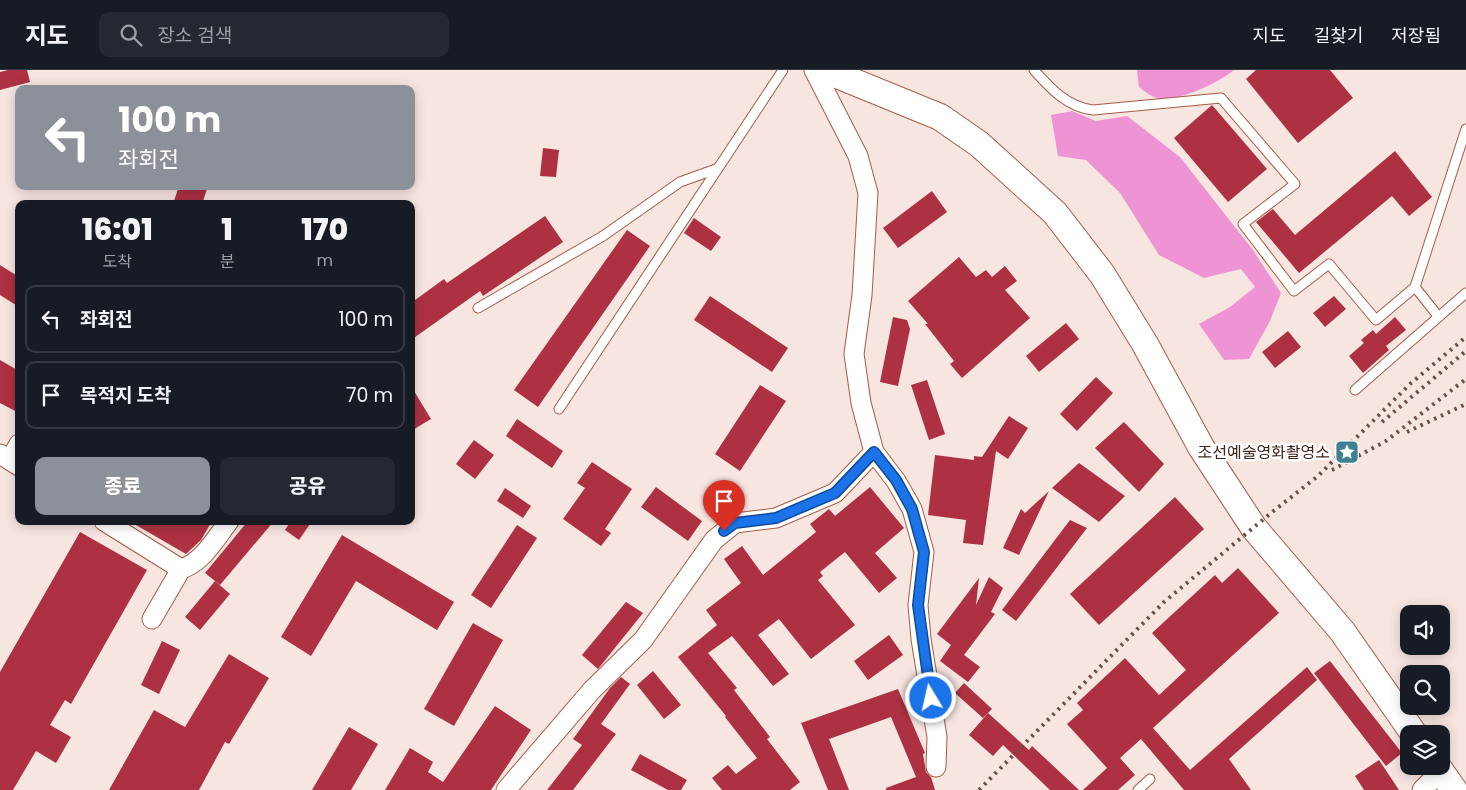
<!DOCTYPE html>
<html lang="ko">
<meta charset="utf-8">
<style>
body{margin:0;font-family:Poppins,"Noto Sans KR",sans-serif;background:#242831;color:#f1f3f6;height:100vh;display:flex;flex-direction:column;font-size:19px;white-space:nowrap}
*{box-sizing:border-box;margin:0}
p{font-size:16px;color:#9ea1a6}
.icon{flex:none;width:28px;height:28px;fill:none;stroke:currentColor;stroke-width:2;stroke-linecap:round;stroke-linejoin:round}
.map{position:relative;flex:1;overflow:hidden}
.details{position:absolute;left:15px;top:130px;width:400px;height:325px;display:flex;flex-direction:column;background:#171b24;border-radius:10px;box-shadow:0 2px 12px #0003}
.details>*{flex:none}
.hud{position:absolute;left:15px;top:15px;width:400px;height:105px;border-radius:10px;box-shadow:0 2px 12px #0003;background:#8c9099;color:#fff;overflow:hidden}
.tools{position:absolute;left:1400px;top:535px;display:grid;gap:10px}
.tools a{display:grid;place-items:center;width:50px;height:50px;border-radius:10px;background:#171b24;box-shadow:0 2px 12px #0003;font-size:25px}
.pin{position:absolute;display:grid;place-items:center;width:42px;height:42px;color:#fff;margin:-51px -21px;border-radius:50% 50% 50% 0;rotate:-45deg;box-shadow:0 0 5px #0007}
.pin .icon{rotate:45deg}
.me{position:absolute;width:55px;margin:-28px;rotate:351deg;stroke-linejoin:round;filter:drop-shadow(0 0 4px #0008)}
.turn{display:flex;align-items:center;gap:18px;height:105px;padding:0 20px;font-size:22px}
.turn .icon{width:65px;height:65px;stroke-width:2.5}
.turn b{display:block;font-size:35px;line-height:42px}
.eta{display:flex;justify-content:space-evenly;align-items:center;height:85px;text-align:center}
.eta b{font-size:30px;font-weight:800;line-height:35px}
.button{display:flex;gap:10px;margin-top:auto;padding:10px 20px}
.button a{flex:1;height:58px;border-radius:10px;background:#8c9099;color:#fff;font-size:20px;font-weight:800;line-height:58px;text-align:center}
.button a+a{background:#242831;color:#f1f3f6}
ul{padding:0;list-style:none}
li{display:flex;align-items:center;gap:15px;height:68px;margin:0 10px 8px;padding:0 10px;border:2px solid #363941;border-radius:10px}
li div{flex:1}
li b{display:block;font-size:19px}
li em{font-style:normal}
header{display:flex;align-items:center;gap:30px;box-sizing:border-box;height:70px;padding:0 25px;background:#171b24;border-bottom:1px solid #363941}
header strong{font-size:24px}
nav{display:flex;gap:28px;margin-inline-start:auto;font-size:18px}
.search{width:350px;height:45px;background:#242831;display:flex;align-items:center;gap:12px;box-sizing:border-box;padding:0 18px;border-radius:10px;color:#9ea1a6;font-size:19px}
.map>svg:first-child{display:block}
.green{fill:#ee94d5}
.building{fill:#ad3142}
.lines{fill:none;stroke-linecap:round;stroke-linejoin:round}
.lane-casing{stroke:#a55c46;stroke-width:11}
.street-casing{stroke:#a55c46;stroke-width:21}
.secondary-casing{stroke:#a55c46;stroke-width:28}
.lane{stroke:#fff;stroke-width:9}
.street{stroke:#fff;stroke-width:19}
.secondary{stroke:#fff;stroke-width:26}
.rail{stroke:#6b4f46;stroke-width:4;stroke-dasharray:2.5 5;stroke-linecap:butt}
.route-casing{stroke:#114b97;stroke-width:12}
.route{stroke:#1a73e8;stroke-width:9}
.labels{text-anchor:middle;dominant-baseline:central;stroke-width:5;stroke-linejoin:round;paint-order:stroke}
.poi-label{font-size:16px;fill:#43241a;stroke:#fff;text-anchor:end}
</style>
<header>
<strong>지도</strong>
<div class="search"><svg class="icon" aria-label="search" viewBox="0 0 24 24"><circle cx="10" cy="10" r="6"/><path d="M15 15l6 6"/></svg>장소 검색</div>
<nav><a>지도</a><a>길찾기</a><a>저장됨</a></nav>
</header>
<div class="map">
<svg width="1466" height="720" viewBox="0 0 1466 720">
<rect width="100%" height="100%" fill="#f7e5e0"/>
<g class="green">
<path d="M1137,0H1234C1218,13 1183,29 1163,29C1154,29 1145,22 1139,17Z"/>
<path d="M1072,41L1096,51L1127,46L1180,87L1253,180L1281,223L1270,251L1249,289L1224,290L1199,254L1230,237L1255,217L1241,199L1204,208L1159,185L1120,123L1086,90L1058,86L1051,45Z"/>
</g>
<g class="building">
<path d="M8,0H27L30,12L0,20V2Z"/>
<path d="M1256,0H1330L1353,28L1298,73L1246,9Z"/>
<path d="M1212,35L1267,99L1228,132L1174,68Z"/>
<path d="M543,78L559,80L556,107L540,106Z"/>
<path d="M1395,81L1432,127L1409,146L1392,126L1299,203L1256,152L1273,139L1295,165Z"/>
<path d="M179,116H208L202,134H173Z"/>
<path d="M932,121L947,142L898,178L883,158Z"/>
<path d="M545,146L563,172L483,226L480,221L411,270V233L444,209L447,213Z"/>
<path d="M694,148L721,167L711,181L684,163Z"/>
<path d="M627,160L650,176L538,337L514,320Z"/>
<path d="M959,187L976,207L986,200L992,207L1005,196L1017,211L1005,220L1030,248L962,308L950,294L954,291L925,254H928L908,231Z"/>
<path d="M0,195L19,207V237L0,225Z"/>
<path d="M710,226L788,278L772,302L694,250Z"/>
<path d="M1334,226L1346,239L1325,257L1313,243Z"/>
<path d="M893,247L907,250L910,259L898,316L880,312Z"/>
<path d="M1395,247L1406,260L1386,276L1389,280L1363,303L1349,286L1364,273L1361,270L1373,260L1376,264Z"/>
<path d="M1066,253L1079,269L1039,302L1026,286Z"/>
<path d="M1288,261L1301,277L1275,298L1262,282Z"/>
<path d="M0,290L19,301V343L0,333Z"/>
<path d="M1096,307L1113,323L1077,361L1060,344Z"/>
<path d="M927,310L945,364L929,370L911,315Z"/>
<path d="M760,315L786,331L740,401L715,384Z"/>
<path d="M411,316L431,349L411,361Z"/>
<path d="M1009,346L1028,358L1008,389L996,381L983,475L963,473L966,450L928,445L935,385L974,390V386L982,387Z"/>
<path d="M517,349L563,381L552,398L506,366Z"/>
<path d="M1124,352L1164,394L1139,422L1095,378Z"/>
<path d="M474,370L494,385L475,409L456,394Z"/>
<path d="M592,392L632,419L605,459L611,463L601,476L563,449L585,418L577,413Z"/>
<path d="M1079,393L1125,426L1099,452L1052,418Z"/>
<path d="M656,417L702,451L688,471L641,437Z"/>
<path d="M870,417L904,458L875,483L897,508L879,523L845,482L820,502L823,506L818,510L855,555L811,589L779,549L758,565L789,604L773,616L732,566L708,583L737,618L734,620L770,667L767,669L800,712L790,720H722L712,708L728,695L736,704L757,688L725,647L726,646L678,587L717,555L706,540L741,513L724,489L742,476L763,505L816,462L810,454L829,439L835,446Z"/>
<path d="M505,418L531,436L523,448L497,431Z"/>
<path d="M1049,421L1019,485L1003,478L1021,439L1025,443Z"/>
<path d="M1175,427L1204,459L1099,555L1070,524Z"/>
<path d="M1070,450L1087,458L1016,551L1002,540Z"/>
<path d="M129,451H212L201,470L186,484Z"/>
<path d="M248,451H274L220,515L205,503Z"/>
<path d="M291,451H312L299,470L285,460Z"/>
<path d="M517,455L537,468L491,538L471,525Z"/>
<path d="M80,462L147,500L71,634L65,630L50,655L71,667L56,693L36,681L13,720H0V602Z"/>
<path d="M342,465L454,532L437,560L356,511L311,586L281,567Z"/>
<path d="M1238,498L1279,543L1153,658L1190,700L1307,597L1317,610L1229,689L1251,720H1184L1141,669L1120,688L1135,705L1118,720H1083L1107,698L1067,654L1083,640L1077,633L1125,588L1159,625L1186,600L1152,563L1215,505L1222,513Z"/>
<path d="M989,507L1003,518L991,542L995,544L964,585L980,597L968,612L940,591L951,575L937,564L979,508L976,535Z"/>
<path d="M215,511L230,524L200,560L185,547Z"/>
<path d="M626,532L643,543L598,599L582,585Z"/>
<path d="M473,553L503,570L454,656L424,639Z"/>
<path d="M889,565L903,585L868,610L854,591Z"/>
<path d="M162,571L180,580L159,624L141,615Z"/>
<path d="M229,584L269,608L229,674L225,672L199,720H109L154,640L185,657Z"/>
<path d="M1330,591L1402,683L1386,696L1314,603Z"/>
<path d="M653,601L681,635L664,649L637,615Z"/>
<path d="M621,607L630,614L601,654L616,664L573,720H547L582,675L573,669L610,618Z"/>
<path d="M964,613L992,639L983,648L955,623Z"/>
<path d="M898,619L925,683L923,684L926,702L931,707L935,720H886V718L916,707L891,647L829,669L849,720H828L801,653Z"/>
<path d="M495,636L531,660L491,720H385L410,678L433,692L428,702L443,712Z"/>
<path d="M988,643L1029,680L1032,676L1079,720H1050L1003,675L993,686L969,665Z"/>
<path d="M349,657L378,674L351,720H312Z"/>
<path d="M640,684L687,710L681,720H668L631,700Z"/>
<path d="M1379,690L1399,720H1364L1355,706Z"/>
</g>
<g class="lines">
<g class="lane-casing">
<g id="lane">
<path d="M1034,0C1050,18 1067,37 1093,40L1221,28L1295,114L1243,154L1294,221L1329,194L1376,250L1415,217L1466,59"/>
<path d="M1415,217L1438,246"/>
<path d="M478,238L603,166L680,112L716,99"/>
<path d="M1355,320L1466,223"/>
<path d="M559,339L783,0"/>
<path d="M1138,720L1150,709"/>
</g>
</g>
<g class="street-casing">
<g id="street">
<path d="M874,382L896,411L912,439L924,482L918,535L921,569L937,667L936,697"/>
<path d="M0,384L19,396"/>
<path d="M10,390L19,374"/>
<path d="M104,451L181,499C202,493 216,468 229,451"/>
<path d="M152,549L181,499"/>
<path d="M506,720L592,620L643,570L714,470L735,453L776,448L835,423L874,382L861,333L854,284L862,225L868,123L858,86L814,0"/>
<path d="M1422,720L1441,701"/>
</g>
</g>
<g class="secondary-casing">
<g id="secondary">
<path d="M825,0L940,47L979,74L1055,143L1102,204L1145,274L1201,377L1254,458L1342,561L1414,664"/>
<path d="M1437,696L1454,720"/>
</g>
</g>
<use href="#lane" class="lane"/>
<use href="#street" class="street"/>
<use href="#secondary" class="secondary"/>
<g class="rail">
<path d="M1382,352L1466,281"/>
<path d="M1407,362L1466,334"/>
<path d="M1332,400L1386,371L1466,309"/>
<path d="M979,720L1164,532L1271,443L1318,406L1410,314L1466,267"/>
</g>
</g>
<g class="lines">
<g class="route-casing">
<path id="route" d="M724,461L735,453L776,448L835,423L874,382L896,410L912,439L924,482L918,535L931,628"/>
</g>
<use href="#route" class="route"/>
</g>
<defs>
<g id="sight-square" transform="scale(1.25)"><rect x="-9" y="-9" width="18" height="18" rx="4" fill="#3f8193" stroke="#fff"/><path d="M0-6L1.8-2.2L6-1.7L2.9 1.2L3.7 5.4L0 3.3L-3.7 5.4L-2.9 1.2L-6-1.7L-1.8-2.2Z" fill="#fff"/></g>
</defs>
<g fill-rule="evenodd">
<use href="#sight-square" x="1347" y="382"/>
</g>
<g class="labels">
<g class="poi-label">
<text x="1330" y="382">조선예술영화촬영소</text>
</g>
</g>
</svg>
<div class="tools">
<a><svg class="icon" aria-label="sound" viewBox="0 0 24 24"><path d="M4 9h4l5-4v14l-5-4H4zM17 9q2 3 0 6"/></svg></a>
<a><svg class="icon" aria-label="search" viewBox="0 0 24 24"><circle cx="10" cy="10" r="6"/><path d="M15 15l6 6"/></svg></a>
<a><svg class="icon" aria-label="layers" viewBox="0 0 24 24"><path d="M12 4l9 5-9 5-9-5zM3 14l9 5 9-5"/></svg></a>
</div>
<div class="pin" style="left:724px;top:461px;background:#d93025"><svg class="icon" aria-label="arrive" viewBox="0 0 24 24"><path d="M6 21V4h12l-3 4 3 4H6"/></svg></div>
<svg class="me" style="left:931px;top:628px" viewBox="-20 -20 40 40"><circle r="17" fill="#1a73e8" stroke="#fff" stroke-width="3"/><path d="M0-11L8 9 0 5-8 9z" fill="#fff"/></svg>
<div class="hud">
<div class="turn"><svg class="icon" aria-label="left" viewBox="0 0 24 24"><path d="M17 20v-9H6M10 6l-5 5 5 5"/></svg><div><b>100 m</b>좌회전</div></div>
</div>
<section class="details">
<div class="eta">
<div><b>16:01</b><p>도착</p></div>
<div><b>1</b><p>분</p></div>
<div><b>170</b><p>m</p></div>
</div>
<ul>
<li><svg class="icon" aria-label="left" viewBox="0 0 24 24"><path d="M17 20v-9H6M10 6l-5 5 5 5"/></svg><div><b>좌회전</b></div><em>100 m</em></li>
<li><svg class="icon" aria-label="arrive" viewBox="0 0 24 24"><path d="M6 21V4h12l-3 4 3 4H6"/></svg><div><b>목적지 도착</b></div><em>70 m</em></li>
</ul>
<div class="button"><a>종료</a><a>공유</a></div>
</section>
</div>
